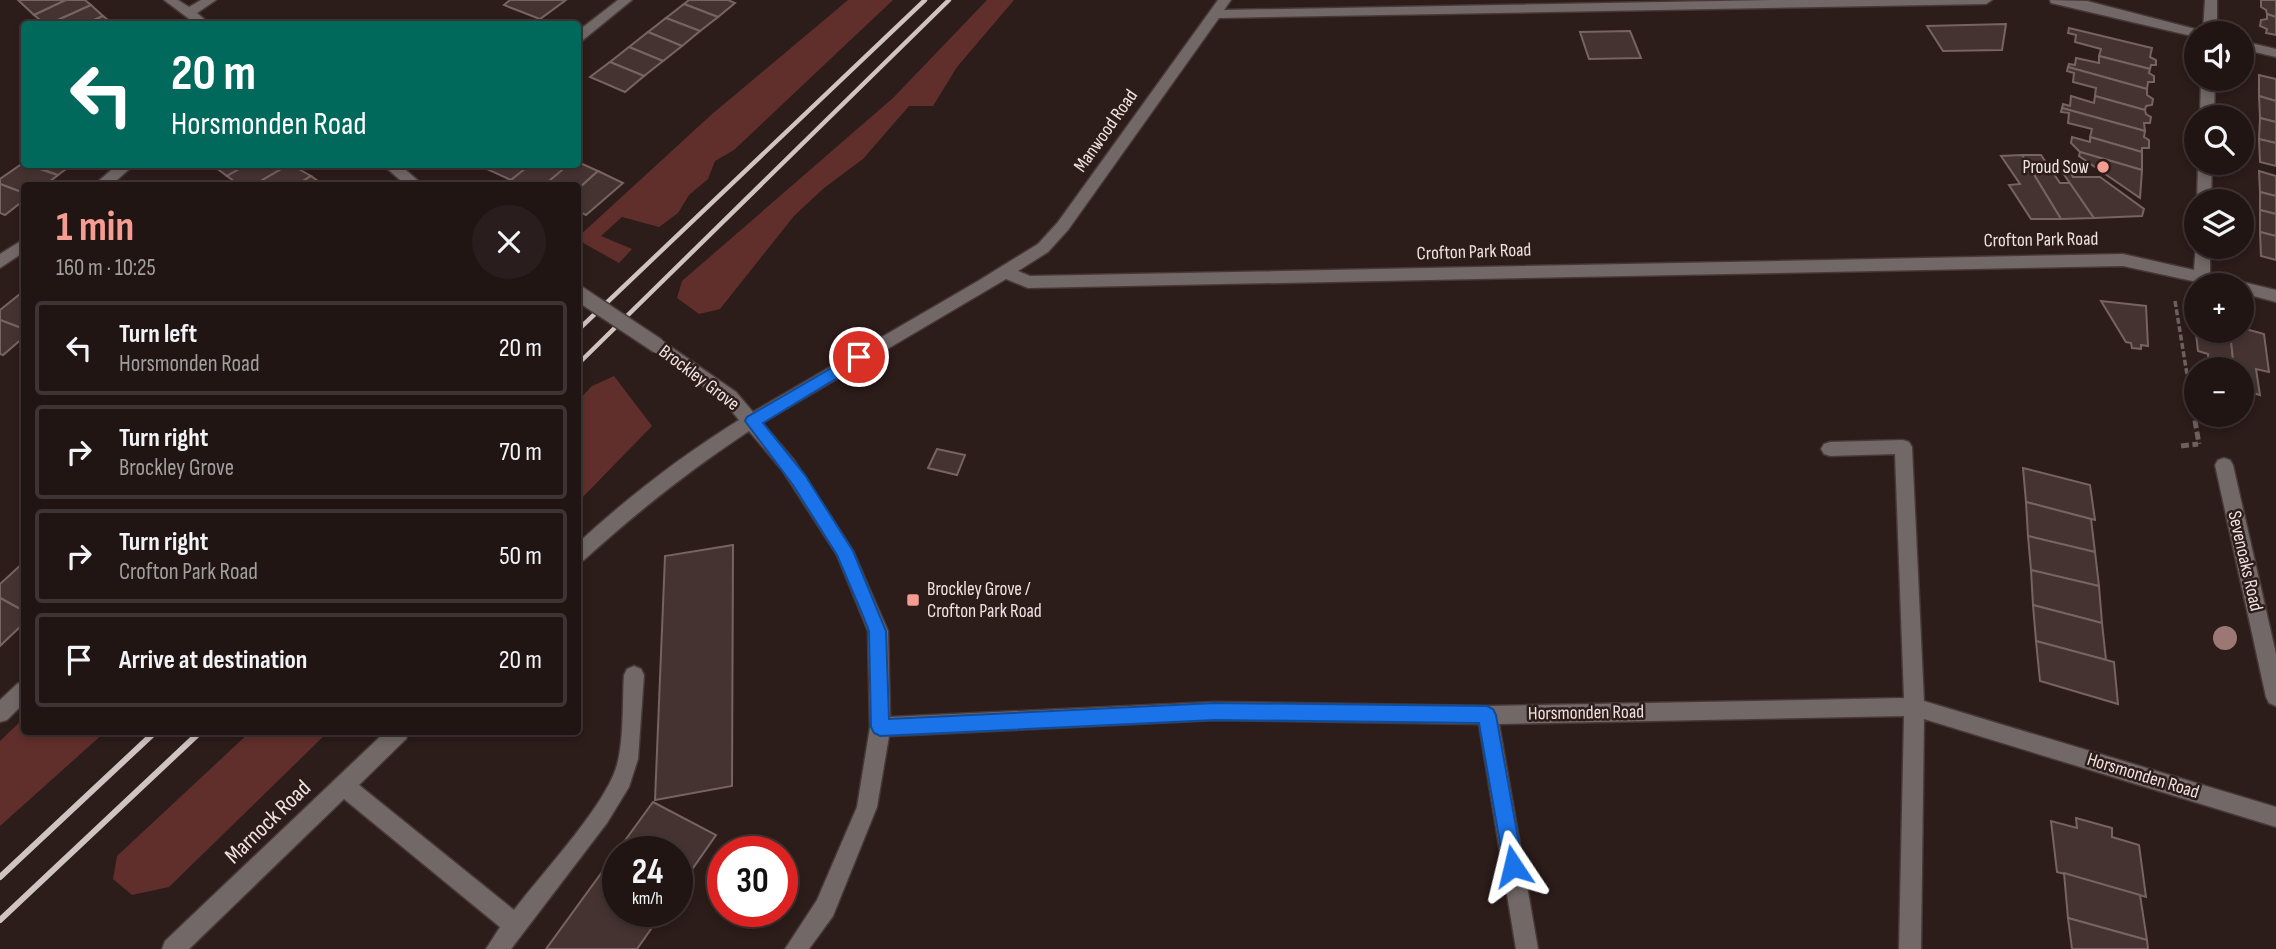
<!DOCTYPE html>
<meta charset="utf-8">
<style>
body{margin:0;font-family:"Sofia Sans Condensed",sans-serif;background:#291e1d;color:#f1f3f6;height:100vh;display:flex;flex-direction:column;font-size:26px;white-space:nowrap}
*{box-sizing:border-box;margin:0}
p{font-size:23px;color:#a29fa0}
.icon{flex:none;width:38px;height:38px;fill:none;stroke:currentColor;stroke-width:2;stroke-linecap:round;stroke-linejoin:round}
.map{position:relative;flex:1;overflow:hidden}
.details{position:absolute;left:21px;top:182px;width:560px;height:553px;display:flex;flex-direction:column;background:#211514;border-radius:7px;box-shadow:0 4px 10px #0003,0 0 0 2px #3e3434}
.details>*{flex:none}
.top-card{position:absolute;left:21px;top:21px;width:560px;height:147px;border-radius:7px;box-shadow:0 4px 10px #0003,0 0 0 2px #3e3434;background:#00695c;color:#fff;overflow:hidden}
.tools{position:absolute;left:2184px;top:21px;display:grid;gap:14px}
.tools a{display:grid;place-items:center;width:70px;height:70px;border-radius:50%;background:#211514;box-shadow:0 4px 10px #0003,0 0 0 2px #3e3434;font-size:35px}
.speed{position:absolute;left:602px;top:836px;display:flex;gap:14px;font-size:35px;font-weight:700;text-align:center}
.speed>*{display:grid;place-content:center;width:91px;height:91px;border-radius:50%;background:#211514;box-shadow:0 4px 10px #0003,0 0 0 2px #3e3434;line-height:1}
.speed small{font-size:18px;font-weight:400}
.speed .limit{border:10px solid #d22;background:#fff;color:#111}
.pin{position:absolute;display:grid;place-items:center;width:60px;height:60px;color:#fff;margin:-30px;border:4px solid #fff;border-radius:50%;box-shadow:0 2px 7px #0007}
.me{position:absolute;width:77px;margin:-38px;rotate:350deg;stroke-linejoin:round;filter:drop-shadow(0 0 5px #0008)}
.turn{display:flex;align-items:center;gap:24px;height:147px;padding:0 35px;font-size:32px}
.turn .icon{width:91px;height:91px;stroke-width:2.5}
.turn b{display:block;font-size:49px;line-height:60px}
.round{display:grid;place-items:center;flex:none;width:74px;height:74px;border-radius:37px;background:#291e1d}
.head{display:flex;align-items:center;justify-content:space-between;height:119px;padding:0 35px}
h1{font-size:42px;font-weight:700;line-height:52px;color:#f59c93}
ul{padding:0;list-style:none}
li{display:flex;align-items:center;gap:21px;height:94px;margin:0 14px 10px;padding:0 21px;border:4px solid #3e3434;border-radius:7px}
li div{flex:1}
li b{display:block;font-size:26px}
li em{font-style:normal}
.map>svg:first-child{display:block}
.green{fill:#612f2b}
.building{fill:#453331;stroke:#776360;stroke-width:2}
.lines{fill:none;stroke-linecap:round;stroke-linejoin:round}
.minor-casing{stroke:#473836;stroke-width:3}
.path-far1{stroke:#6e605e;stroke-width:3.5;stroke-dasharray:6 2.5;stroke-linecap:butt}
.path{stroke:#6e605e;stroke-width:5;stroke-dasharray:8 3.5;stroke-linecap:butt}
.minor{fill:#716867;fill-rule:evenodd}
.rail-far1{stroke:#d0c4c3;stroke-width:4.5}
.rail{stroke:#d0c4c3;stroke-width:6}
.minor-bridge-casing{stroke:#473836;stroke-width:18;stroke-linecap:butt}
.minor-bridge{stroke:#716867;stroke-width:15}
.tree{fill:#9b7874}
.route{fill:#1a73e8;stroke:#114b97;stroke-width:2}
.poi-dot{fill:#f59c93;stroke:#2c1c1a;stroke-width:2.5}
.labels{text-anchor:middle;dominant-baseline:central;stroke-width:5;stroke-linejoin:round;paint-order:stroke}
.street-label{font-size:19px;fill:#efe3e2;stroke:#2c1c1a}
.poi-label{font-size:19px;fill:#efe3e2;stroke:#2c1c1a;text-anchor:end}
.near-street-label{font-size:23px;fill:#efe3e2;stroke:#2c1c1a}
</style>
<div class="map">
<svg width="2276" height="949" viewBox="0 0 2276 949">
<rect width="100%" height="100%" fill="#2c1c1a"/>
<g class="green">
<path d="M848,0H893L734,150L715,161L708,179L689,195L678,213L659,227L622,217L601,236L632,249L619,263L578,240V237L711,115Z"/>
<path d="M987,0H1014L957,67L933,106H909L863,159L824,188L794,216L720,309L699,314L677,298L682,281L893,98Z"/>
<path d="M614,376L652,426L578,502V401L592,386Z"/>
<path d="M24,718V732H105L0,826V741Z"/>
<path d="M250,732H328L169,887L132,895L113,879L117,856Z"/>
</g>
<g class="building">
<path d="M18,0H66L34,15Z"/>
<path d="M66,0H85L91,5L49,24H45L34,15Z"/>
<path d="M510,0H566L540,19L504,5Z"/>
<path d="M689,0H728L735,3L718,17L684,4Z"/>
<path d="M2261,0H2276V17L2267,14L2266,10L2261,7Z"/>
<path d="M684,4L718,17L700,31L666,18Z"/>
<path d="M91,5L103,16L85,24H49Z"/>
<path d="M2267,14L2276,17V35L2266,33L2267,29L2260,26L2261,20L2267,19Z"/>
<path d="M103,16L113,24H85Z"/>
<path d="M666,18L700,31L682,46L648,32Z"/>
<path d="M2006,24L2002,50L1943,51L1927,26Z"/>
<path d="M2069,28L2152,48L2150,57L2156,60V65H2151L2150,69L2099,56L2101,49L2075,42L2076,35L2068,33Z"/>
<path d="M1630,31L1641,58L1589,59L1580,32Z"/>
<path d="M648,32L682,46L663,61L629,47Z"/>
<path d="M629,47L663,61L644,76L610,62Z"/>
<path d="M2099,56L2150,69L2149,73L2154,76V82H2148L2147,89L2068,67L2069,64L2075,65L2076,58L2099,63Z"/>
<path d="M610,62L644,76L625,92L590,77Z"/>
<path d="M2068,67L2147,89V95L2153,99L2152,105L2146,106L2145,110L2095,96L2096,88L2073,82L2074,73L2067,71Z"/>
<path d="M2259,75L2276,79V101L2259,96Z"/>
<path d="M2071,96L2094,103L2095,96L2145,110L2146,114L2151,117L2150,123H2144L2145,131L2062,108L2063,104L2070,106Z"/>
<path d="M2259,96L2276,101V122L2260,118Z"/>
<path d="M2062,108L2145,131L2144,137L2149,140V148H2142V152L2090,137L2092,129L2068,123L2069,113L2061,112Z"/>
<path d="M2260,118L2276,122V143L2259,139Z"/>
<path d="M2072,137L2090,142V137L2142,152V170L2080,152L2071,143Z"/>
<path d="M2259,139L2276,143V166L2260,162Z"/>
<path d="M2080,152L2142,170L2140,198L2079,156Z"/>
<path d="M2022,155H2041L2060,183H2070L2094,218L2061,219Z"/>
<path d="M2022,155L2061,219H2031L2009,185L2020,184L2001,156Z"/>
<path d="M578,162L598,171L578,189V186H543L569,164H578Z"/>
<path d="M23,163L24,164L58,175L44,186H24V193L0,184V179Z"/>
<path d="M28,164H73L58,175Z"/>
<path d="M211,164H248L227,176Z"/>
<path d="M248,164H290L252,186H241L227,176Z"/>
<path d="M290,164L311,176L295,186H252Z"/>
<path d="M493,164H531L511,180L487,169Z"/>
<path d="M531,164H569L543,186H522L511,180Z"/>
<path d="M598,171L623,183L586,215L578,211V189Z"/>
<path d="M2259,171L2276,176V196L2260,192Z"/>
<path d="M2063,173H2071L2073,177H2100L2144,209L2142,216L2094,218Z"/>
<path d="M311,176L325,186H295Z"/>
<path d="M0,184L24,193V200L5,215L0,213Z"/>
<path d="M2260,192L2276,196V214L2260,210Z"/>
<path d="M2260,210L2276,214V236L2260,232Z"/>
<path d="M2260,232L2276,236V260L2261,256Z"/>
<path d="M20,294L24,296V329L0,320V310Z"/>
<path d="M2101,301L2146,306L2148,346L2141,345V349L2132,348L2131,343L2126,342Z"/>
<path d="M2194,316L2196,331H2230L2234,369H2209L2208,354L2198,351Z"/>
<path d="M0,320L24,329V337L3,355L0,354Z"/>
<path d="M2242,328L2264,334L2269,372L2256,369L2260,395L2242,390V369H2234L2230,331H2242Z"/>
<path d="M937,449L965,455L957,475L928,468Z"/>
<path d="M2023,468L2090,485L2095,520L2026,502Z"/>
<path d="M2026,502L2091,519L2095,552L2028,536Z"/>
<path d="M2028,536L2095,552L2099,586L2031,570Z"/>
<path d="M733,545L732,786L655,800L665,556Z"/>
<path d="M23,563L24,564V611L0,598V584Z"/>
<path d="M2031,570L2099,586L2102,623L2033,605Z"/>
<path d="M0,598L24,611V623L0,646Z"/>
<path d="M2033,605L2102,623L2106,660L2036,641Z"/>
<path d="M2036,641L2114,662L2118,704L2040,681Z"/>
<path d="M653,802L716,835L677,891V852H618V912H663L637,949H546Z"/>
<path d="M2076,818L2112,828V837L2139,845L2146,897L2057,872L2051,821L2077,828Z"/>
<path d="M2064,873L2140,895L2147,940L2068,918Z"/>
<path d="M2068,918L2147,940L2148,949H2072Z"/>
</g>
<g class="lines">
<g class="minor-casing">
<g id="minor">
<path d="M164,0H178L189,7L201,0H216L197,13L210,24H196Z"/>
<path d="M618,0H632L583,40L578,41V31Z"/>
<path d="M1218,0H1231L1224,10L1772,0H1992L1986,4L1219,18L1068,230L1048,252L1018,271L1030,276L2123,254L2194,270L2196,244V247H2210V274L2276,290V302L2242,293V285H2211L2123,266L1028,288L1006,279L762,423L794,460L853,551L888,631L890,717L1215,702L1487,706L1904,698L1895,454L1830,456L1824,454L1821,449L1824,444L1830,442L1903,440L1909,442L1912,447L1924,701L2276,807V827L1924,719L1921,949H1899L1904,716L1499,724L1538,949H1516L1479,724L1215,720L889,736L877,807L833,916L809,949H785L817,900L857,807L870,727L868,631L837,555L782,470L749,431C690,470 637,512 584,560L578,562V543C628,497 681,456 739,420L724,402L650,346L652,342H664L736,392L753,412L978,281L1038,244L1058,222Z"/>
<path d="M2050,0L2087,1L2203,31L2205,0H2217V33H2196V37L2051,3Z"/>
<path d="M2242,41L2276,49V57L2242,49Z"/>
<path d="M2201,79H2215L2214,117H2200Z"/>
<path d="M2198,163H2212L2211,201H2197Z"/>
<path d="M118,164H135L110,186H93Z"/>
<path d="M382,164H399L424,186H407Z"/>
<path d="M24,239V252L0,268V254Z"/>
<path d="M2224,458L2230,460L2233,465L2276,654V706L2269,703L2266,697L2215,465L2218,460Z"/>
<path d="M634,666L641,669L644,675L638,759L629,787L607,823L511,949H486L500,927L344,799L189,949H162L165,941L385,732H409L406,739L359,785L514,910C543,872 594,818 613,776C625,750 622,704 624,675L627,669Z"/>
<path d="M24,681V703L7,720L0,722V700L17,684Z"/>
</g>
</g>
<path class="path-far1" d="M2175,301L2193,411"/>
<g class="path">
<path d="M2193,409L2199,444"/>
<path d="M2181,446L2198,444"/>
</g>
<use href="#minor" class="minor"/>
<g class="rail-far1">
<path d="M578,330L925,0"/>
<path d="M578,364L949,0"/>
</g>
<g class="rail">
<path d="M0,877L155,732"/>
<path d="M0,920L200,732"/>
</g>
<g class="minor-bridge-casing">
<path id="minor-bridge" d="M578,293L658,346"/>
</g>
<use href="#minor-bridge" class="minor-bridge"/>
</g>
<circle class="tree" cx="2225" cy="638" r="12"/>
<path class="route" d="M859,352L867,357L865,361L763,423L805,475L853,551L886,631L889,719L1215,703L1487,706L1493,709L1496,715L1523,866L1520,873L1513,875L1507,873L1504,866L1479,723L1215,720L880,736L874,733L871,727L869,631L861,611L837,555L793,485L745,421L747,417Z"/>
<g class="poi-dot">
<circle cx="2103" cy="167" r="7"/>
<rect x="906" y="593" width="14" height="14" rx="3.5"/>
</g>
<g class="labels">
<g class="street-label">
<text transform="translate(1106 131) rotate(-55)">Manwood Road</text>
<text transform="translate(2041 240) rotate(-1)">Crofton Park Road</text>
<text transform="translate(1474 252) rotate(-2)">Crofton Park Road</text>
<text transform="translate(699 378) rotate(37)">Brockley Grove</text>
<text transform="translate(2245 561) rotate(77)">Sevenoaks Road</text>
<text transform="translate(1586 713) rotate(-1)">Horsmonden Road</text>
<text transform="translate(2143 776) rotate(17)">Horsmonden Road</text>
</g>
<g class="poi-label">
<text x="2089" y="167">Proud Sow</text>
<text x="927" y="589" text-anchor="start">Brockley Grove /<tspan x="927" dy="22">Crofton Park Road</tspan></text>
</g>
<g class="near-street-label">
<text transform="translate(268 822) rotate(-44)">Marnock Road</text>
</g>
</g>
</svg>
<div class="tools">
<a><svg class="icon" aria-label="sound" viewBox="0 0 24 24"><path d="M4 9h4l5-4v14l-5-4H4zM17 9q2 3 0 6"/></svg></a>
<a><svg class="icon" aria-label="search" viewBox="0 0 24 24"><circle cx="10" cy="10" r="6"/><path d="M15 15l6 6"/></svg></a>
<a><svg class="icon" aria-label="layers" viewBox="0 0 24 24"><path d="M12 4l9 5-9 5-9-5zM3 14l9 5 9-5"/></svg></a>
<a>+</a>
<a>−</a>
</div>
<div class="speed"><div>24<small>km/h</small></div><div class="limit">30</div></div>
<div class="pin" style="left:859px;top:357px;background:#d93025"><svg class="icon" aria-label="arrive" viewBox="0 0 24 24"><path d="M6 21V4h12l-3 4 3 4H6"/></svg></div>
<svg class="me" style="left:1513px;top:866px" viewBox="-20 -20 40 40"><path d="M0-17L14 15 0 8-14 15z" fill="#1a73e8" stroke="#fff" stroke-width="4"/></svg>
<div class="top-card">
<div class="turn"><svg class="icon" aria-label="left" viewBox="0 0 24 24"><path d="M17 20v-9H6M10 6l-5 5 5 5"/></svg><div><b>20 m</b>Horsmonden Road</div></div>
</div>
<section class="details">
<div class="head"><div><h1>1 min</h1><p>160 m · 10:25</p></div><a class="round"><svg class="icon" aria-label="close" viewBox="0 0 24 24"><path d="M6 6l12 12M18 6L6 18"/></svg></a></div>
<ul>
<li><svg class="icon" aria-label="left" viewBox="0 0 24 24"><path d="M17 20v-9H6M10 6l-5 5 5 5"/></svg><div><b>Turn left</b><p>Horsmonden Road</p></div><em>20 m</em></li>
<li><svg class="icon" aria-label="right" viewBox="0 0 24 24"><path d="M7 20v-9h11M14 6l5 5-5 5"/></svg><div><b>Turn right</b><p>Brockley Grove</p></div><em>70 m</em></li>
<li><svg class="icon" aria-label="right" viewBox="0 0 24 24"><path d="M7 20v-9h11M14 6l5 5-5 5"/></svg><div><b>Turn right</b><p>Crofton Park Road</p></div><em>50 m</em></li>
<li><svg class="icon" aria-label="arrive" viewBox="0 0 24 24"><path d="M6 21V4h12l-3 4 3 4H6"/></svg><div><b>Arrive at destination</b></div><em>20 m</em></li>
</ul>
</section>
</div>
